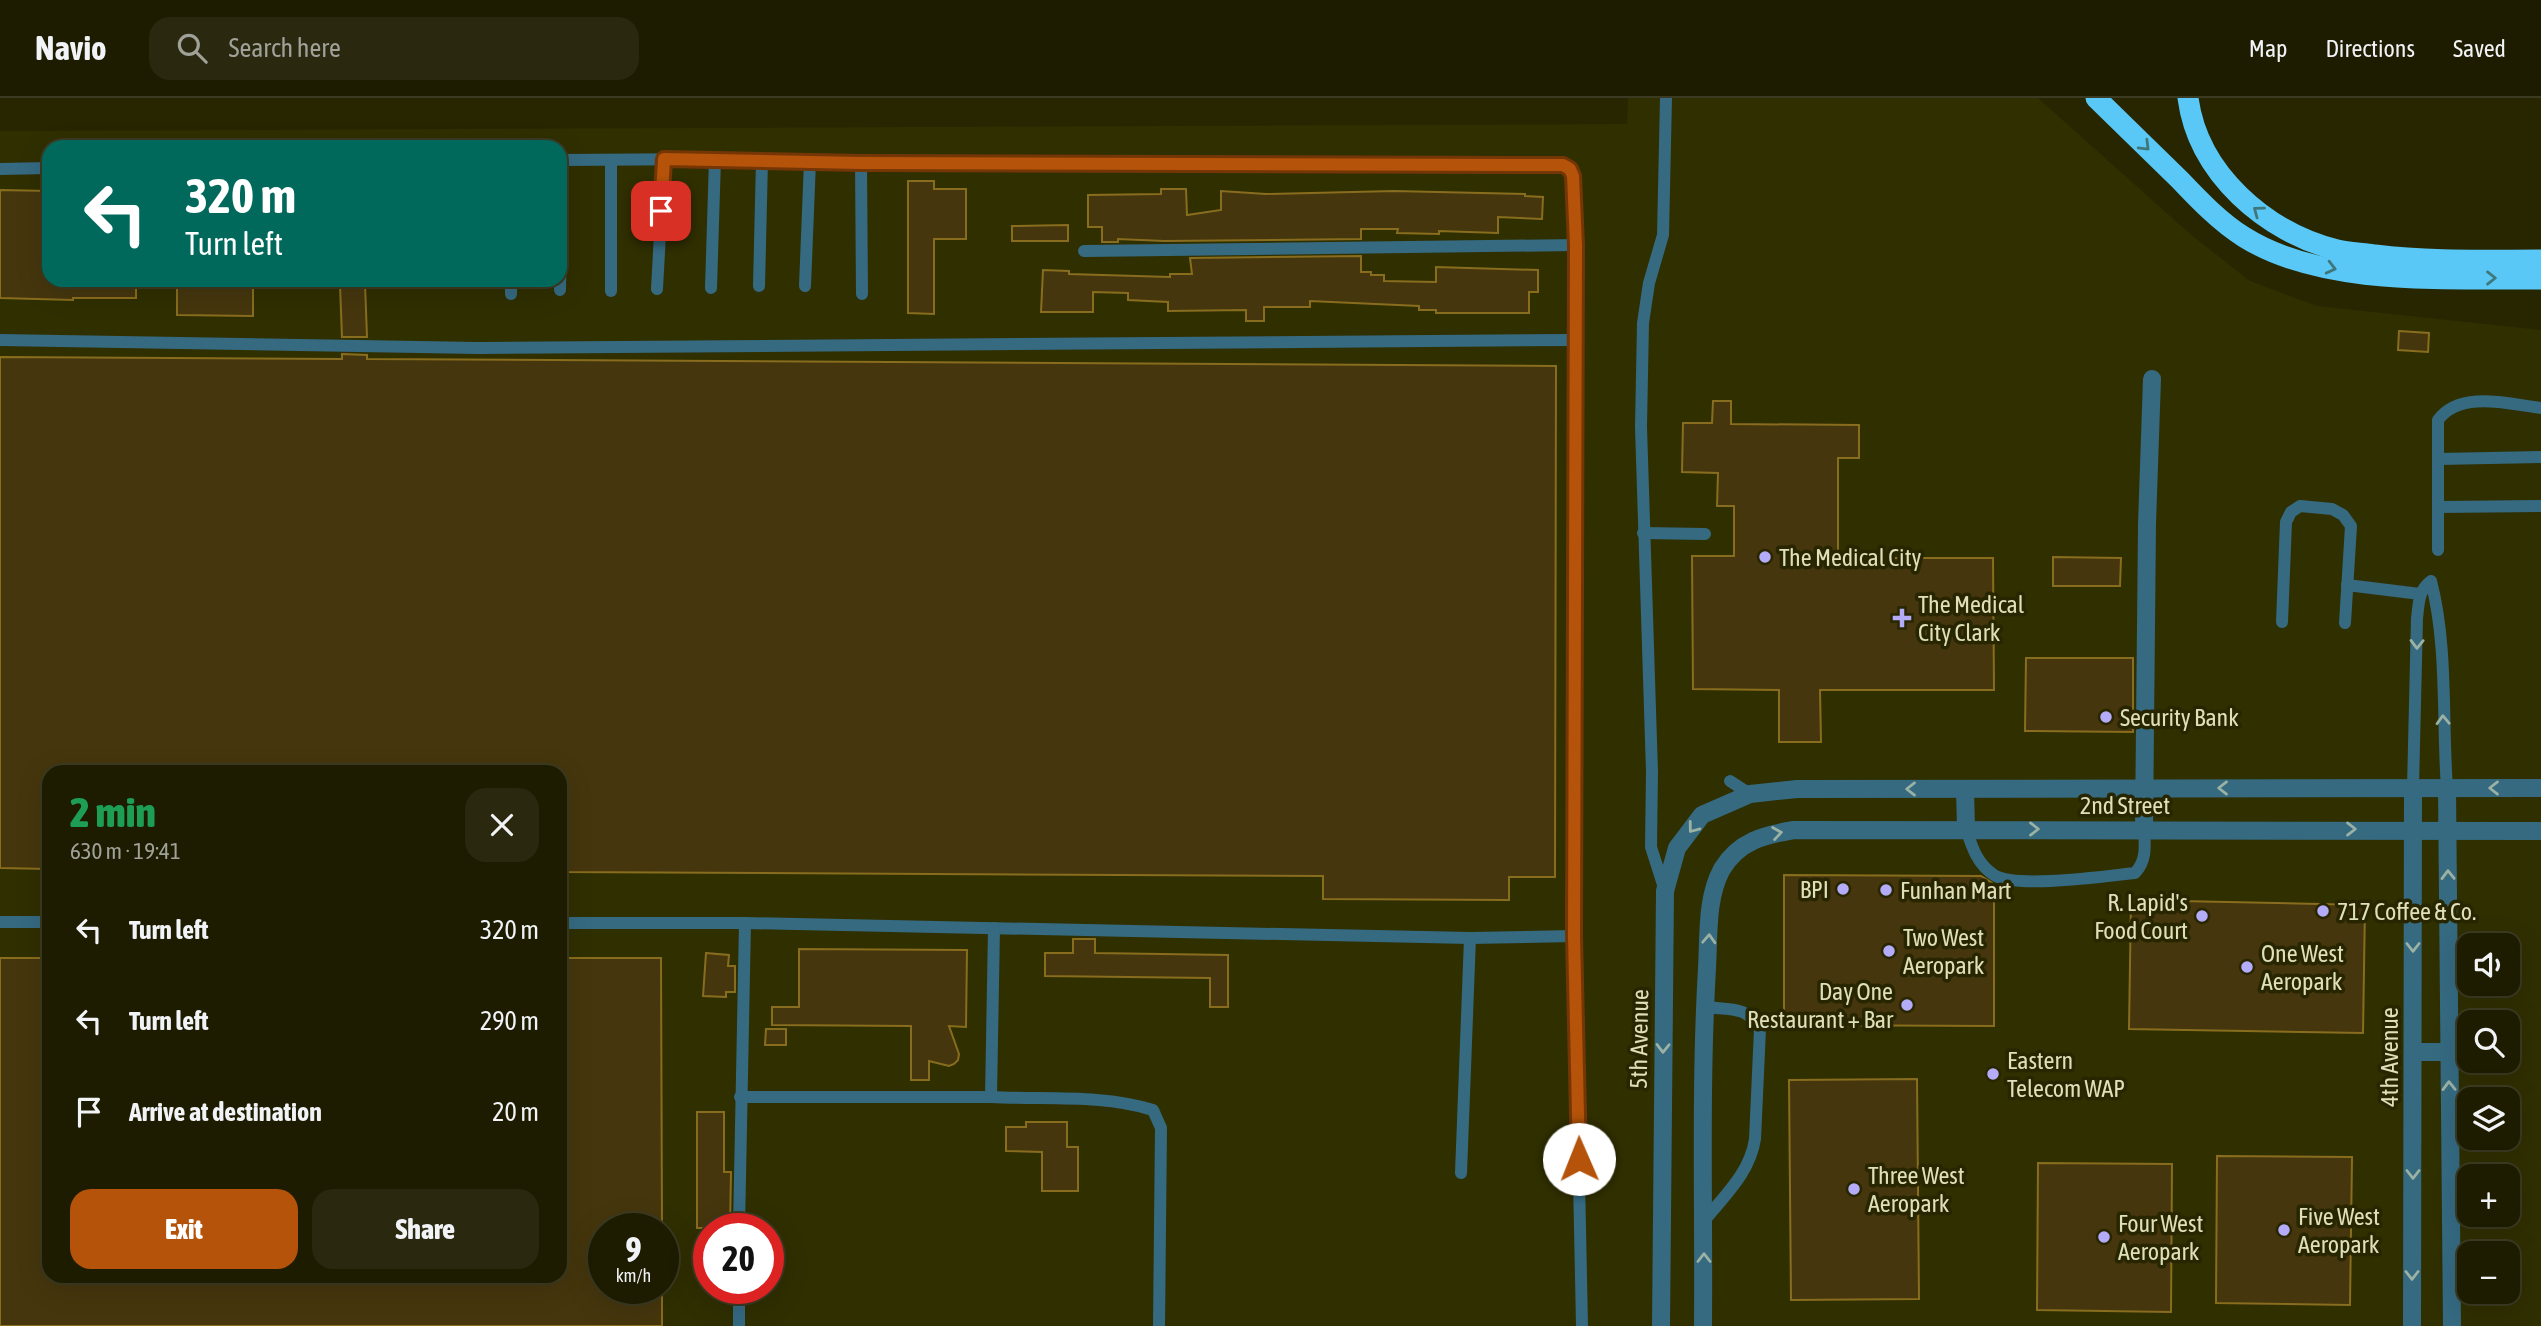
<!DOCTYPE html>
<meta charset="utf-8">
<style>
body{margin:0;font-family:"Asap Condensed",sans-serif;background:#2a290f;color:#f1f3f6;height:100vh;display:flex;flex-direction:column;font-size:26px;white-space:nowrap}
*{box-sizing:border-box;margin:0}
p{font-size:23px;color:#a0a199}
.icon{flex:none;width:38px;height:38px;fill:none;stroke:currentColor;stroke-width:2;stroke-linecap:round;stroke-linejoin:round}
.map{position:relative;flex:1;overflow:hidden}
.details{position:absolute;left:42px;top:667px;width:525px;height:518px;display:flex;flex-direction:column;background:#1d1c00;border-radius:21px;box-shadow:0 7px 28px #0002,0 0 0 2px #3b3a22}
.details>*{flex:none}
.hud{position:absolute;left:42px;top:42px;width:525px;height:147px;border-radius:21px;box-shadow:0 7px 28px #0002,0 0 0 2px #3b3a22;background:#00695c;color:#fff;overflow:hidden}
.controls{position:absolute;left:2457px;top:835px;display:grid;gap:14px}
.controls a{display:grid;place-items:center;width:63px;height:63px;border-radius:14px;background:#1d1c00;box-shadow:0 7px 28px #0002,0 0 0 2px #3b3a22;font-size:35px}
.speed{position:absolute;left:588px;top:1115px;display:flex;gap:14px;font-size:35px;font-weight:700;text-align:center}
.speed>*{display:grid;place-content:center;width:91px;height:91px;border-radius:50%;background:#1d1c00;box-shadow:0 7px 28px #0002,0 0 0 2px #3b3a22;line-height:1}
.speed small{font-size:18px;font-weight:400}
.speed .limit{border:10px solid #d22;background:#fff;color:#111}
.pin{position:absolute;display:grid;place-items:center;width:60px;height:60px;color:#fff;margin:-30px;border-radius:14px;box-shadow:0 4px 10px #0006}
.me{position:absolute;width:77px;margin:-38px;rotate:359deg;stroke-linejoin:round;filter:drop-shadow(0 0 5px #0008)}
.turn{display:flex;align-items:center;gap:24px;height:147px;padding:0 28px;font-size:32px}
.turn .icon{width:91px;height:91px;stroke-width:2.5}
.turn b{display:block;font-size:49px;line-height:60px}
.round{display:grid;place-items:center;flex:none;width:74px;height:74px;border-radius:21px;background:#2a290f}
.head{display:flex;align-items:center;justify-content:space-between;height:119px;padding:0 28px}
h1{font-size:42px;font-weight:800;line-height:52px;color:#1e9e55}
.action{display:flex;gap:14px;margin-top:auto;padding:14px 28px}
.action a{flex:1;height:80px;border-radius:21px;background:#b45309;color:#fff;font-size:28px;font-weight:800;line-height:80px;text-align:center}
.action a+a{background:#2a290f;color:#f1f3f6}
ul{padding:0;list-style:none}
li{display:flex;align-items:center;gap:21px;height:91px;padding:0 28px}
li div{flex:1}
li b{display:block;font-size:26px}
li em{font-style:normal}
header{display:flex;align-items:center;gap:42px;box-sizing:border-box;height:98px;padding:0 35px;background:#1d1c00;border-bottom:2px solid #3b3a22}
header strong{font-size:33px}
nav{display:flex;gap:38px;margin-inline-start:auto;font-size:24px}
.search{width:490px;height:63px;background:#2a290f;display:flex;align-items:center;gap:18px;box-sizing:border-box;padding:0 24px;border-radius:21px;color:#a0a199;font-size:26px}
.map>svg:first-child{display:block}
.built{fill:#302f00;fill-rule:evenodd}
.building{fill:#45360d;stroke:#896d1e;stroke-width:2}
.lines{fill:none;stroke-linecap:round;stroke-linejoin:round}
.service{stroke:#356a81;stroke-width:12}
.minor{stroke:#356a81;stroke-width:18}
.motorway{stroke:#59c8f6;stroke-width:21}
.oneway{stroke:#40777b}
.oneway2{stroke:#9bb1a3}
.route-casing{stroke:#753606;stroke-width:18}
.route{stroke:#b45309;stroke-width:12}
.poi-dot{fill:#b4acf9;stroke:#272600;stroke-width:2.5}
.labels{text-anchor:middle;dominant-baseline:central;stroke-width:7;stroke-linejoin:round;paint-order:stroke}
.poi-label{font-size:24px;fill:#dfe0ba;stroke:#272600;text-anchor:start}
.street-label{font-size:24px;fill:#dfe0ba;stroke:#272600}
</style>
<header>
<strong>Navio</strong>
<div class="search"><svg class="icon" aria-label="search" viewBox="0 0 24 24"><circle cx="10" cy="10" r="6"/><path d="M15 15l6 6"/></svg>Search here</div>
<nav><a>Map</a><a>Directions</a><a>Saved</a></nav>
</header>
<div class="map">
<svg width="2541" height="1228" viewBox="0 0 2541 1228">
<rect width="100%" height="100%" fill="#272600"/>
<path class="built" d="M1628,0H2038L2189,135L2250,183L2317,208L2541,232V1228H0V33L1627,26ZM49,49H560V182H49ZM49,674H560V1178H49ZM2469,847H2508V886H2469ZM2469,924H2508V962H2469ZM2469,1001H2508V1040H2469ZM2469,1078H2508V1116H2469ZM604,1130H663V1190H604ZM709,1130H768V1190H709ZM2469,1155H2508V1194H2469Z"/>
<g class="building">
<path d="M908,83H934V91H966V141H934V216L908,215Z"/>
<path d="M1161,91H1186L1187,117L1221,112V93L1266,96L1394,93L1525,96V98L1543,99L1542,121L1498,119V135L1439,133V136L1397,135L1398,131H1361V141L1164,143L1118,141V144H1102V129H1088V97L1161,96Z"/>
<path d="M0,92L49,93V182H136V200H73V202L0,200Z"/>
<path d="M1068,127V143H1012V128Z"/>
<path d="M1361,158V174H1371V177H1384V183L1436,184V169L1538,172V194H1529V215H1436V212H1419V208L1310,203V209H1264V223H1246V212L1168,213V204L1128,202V195L1093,194V214H1041L1043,172L1069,173V176L1170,179V176H1192L1190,160Z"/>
<path d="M177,182H253V218L177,217Z"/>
<path d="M365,186L367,239H342L340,187Z"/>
<path d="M2399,233L2429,235L2428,254L2398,252Z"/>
<path d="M342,256L367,257V261L1556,268L1555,779H1509V802L1323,801V778L560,774V674H49V771L0,770V259L342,261Z"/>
<path d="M1713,303H1731V326L1859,327V360H1838V460H1993L1994,592H1820L1821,644H1779V592L1693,591L1692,458H1734V408H1717L1718,375L1682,374L1683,325H1712Z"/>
<path d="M2053,459L2121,460L2120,488H2053Z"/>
<path d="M2026,560H2133V634L2025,633Z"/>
<path d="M1784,777L1981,778L1994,786V928L1784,927Z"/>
<path d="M2131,802L2365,807L2363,935L2129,931Z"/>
<path d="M1073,841H1095V855L1228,857V909H1210V880L1045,878V855H1073Z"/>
<path d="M799,851L967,852L966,929L949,928L959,956L958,962L954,966L949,968L929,963V982H911V928L772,927V909H799Z"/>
<path d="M706,855L729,857L728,868H735V894H726V899L703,898Z"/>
<path d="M0,860H49V1178H560V860H661L662,1130H604V1190H662V1228H0Z"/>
<path d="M766,931H786V947H765Z"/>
<path d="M1917,981L1919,1201L1791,1202L1789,982Z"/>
<path d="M697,1014H724V1074H731L730,1130H697Z"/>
<path d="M1026,1024H1067V1049H1078V1093H1042V1054L1006,1053V1029H1026Z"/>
<path d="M2217,1058L2352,1059L2350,1207L2216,1205Z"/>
<path d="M2038,1065L2172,1066L2171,1214L2037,1212Z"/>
</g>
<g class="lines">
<g class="service">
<path d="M560,62L715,61L861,65L1563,67L1570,71L1573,78L1576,147L1574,838L1582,1228"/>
<path d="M611,62V193"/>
<path d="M861,65L862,196"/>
<path d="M0,71L49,70"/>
<path d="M1084,153L1576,147"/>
<path d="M511,182V196"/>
<path d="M759,188L762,62"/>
<path d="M805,188L810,63"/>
<path d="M711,190L715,61"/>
<path d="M657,191L664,61"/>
<path d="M560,192L562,62"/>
<path d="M0,242L478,250L1575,242"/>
<path d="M2438,361L2541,359"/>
<path d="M2438,409L2541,408"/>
<path d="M1643,435L1705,436"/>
<path d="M2438,452V322C2460,292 2509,306 2541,310"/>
<path d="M2347,487L2420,496"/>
<path d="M2282,524L2286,424L2291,414L2300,408L2332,411L2343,417L2351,428L2345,525"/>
<path d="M1730,683L1750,696"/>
<path d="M2413,690L2417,520C2419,505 2418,493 2431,483C2448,548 2442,623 2447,690"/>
<path d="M1966,731C1972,749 1977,766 1994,777C2016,791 2106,778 2135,775C2147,762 2145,748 2144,731"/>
<path d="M1665,793L1651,749L1652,674L1641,329L1643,225L1649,185L1663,137L1666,0"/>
<path d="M0,824H49"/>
<path d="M560,825H745L1470,840L1574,838"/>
<path d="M740,999H991L994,830"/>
<path d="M991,999C1045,1002 1101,996 1153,1012L1161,1030L1159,1228"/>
<path d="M1461,1075L1470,840"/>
<path d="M1704,1123C1724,1098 1750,1075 1755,1041L1760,931C1746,907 1730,912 1705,909"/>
<path d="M739,1130L745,825"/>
<path d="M739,1228V1190"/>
</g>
<g class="minor">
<path d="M2447,690L2452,1228"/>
<path d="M1965,691L1966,731"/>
<path d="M2144,731L2147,426L2152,281"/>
<path d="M2413,954H2449"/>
<path d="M1661,1228L1665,793L1677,750L1702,717L1750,696L1797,691L2541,690"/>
<path d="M1703,1228C1704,1109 1700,989 1707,870C1709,838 1706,800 1722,771C1739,743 1764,737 1794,732L2541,733"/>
<path d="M2412,1228L2413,690"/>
</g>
<g class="motorway">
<path d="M2096,0C2124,27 2152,55 2180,82C2199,102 2220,124 2244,139C2323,189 2450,180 2541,181"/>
<path d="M2188,0C2198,76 2266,134 2337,152C2349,155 2363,155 2375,157C2430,164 2486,162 2541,162"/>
</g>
</g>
<defs><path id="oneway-chevron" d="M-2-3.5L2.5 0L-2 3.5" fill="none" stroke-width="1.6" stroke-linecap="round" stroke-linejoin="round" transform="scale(1.75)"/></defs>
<g class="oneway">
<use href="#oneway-chevron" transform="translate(2145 48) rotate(45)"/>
<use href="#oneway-chevron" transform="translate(2258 113) rotate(-143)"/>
<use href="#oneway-chevron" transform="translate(2331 170) rotate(14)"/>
<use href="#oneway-chevron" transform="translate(2491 180)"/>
</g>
<g class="oneway2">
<use href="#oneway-chevron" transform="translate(2417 546) rotate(91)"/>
<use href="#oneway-chevron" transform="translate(2443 622) rotate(-92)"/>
<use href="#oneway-chevron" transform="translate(2223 690) rotate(180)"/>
<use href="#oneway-chevron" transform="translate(2494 690) rotate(-180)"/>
<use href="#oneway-chevron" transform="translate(1911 691) rotate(180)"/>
<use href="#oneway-chevron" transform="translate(1693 730) rotate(127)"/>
<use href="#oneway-chevron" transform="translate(2034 731)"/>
<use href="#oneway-chevron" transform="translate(2351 731)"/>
<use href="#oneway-chevron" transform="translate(1777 735) rotate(-9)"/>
<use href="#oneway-chevron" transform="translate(2448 777) rotate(-91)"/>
<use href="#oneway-chevron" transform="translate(1709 841) rotate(-87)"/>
<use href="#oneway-chevron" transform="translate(2413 849) rotate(90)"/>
<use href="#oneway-chevron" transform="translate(1663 950) rotate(91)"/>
<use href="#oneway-chevron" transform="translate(2449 988) rotate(-91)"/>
<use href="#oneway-chevron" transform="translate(2413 1076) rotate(90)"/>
<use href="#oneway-chevron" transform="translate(1704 1160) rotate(-90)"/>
<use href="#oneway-chevron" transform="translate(2412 1177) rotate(90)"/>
</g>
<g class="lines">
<g class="route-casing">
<path id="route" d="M661,113L664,61L861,65L1563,67L1570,71L1573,78L1576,147L1574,838L1579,1061"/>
</g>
<use href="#route" class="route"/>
</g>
<g class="poi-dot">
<circle cx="1765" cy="459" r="7"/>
<path d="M1898.5 509.5h7v7h7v7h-7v7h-7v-7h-7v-7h7z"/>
<circle cx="2106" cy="619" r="7"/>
<circle cx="1843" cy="791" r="7"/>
<circle cx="1886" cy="792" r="7"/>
<circle cx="2323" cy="813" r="7"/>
<circle cx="2202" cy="818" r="7"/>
<circle cx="1889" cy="853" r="7"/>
<circle cx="2247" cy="869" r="7"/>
<circle cx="1907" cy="907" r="7"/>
<circle cx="1993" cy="976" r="7"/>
<circle cx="1854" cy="1091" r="7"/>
<circle cx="2284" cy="1132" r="7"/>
<circle cx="2104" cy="1139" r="7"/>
</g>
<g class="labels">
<g class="poi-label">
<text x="1779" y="459">The Medical City</text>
<text x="1918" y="506">The Medical<tspan x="1918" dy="28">City Clark</tspan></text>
<text x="2120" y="619">Security Bank</text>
<text x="1829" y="791" text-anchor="end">BPI</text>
<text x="1900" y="792">Funhan Mart</text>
<text x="2188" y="804" text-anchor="end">R. Lapid's<tspan x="2188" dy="28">Food Court</tspan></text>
<text x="2337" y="813">717 Coffee &amp; Co.</text>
<text x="1903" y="839">Two West<tspan x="1903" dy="28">Aeropark</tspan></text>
<text x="2261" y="855">One West<tspan x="2261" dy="28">Aeropark</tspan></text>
<text x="1893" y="893" text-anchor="end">Day One<tspan x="1893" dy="28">Restaurant + Bar</tspan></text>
<text x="2007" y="962">Eastern<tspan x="2007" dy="28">Telecom WAP</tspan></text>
<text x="1868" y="1077">Three West<tspan x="1868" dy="28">Aeropark</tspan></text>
<text x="2298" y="1118">Five West<tspan x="2298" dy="28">Aeropark</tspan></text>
<text x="2118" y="1125">Four West<tspan x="2118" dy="28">Aeropark</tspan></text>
</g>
<g class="street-label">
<text x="2125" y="707">2nd Street</text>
<text transform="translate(1639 941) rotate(-89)">5th Avenue</text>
<text transform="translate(2389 959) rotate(-90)">4th Avenue</text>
</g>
</g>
</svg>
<div class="controls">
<a><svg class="icon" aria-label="sound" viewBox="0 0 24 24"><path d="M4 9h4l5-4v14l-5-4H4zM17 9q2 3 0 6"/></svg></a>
<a><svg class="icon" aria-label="search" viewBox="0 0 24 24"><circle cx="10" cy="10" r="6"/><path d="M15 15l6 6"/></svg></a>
<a><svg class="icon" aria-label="layers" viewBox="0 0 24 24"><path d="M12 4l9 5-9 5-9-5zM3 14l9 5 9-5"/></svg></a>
<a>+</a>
<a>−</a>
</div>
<div class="speed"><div>9<small>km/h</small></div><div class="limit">20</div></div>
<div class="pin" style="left:661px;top:113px;background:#d93025"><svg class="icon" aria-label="arrive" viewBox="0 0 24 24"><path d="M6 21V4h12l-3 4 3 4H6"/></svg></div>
<svg class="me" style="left:1579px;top:1061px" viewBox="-20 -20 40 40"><circle r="19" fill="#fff"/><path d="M0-13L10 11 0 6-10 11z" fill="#b45309"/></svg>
<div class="hud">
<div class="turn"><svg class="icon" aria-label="left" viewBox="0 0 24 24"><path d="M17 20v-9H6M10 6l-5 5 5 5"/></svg><div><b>320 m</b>Turn left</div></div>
</div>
<section class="details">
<div class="head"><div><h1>2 min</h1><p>630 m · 19:41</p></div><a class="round"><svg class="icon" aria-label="close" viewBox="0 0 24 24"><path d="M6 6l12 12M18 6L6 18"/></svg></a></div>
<ul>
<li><svg class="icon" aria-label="left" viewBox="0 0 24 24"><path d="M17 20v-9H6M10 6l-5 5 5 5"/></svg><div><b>Turn left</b></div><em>320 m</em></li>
<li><svg class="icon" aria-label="left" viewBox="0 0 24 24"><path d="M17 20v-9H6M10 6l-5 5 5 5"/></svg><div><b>Turn left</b></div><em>290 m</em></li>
<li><svg class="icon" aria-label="arrive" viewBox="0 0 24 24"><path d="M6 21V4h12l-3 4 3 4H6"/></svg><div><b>Arrive at destination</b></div><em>20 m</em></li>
</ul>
<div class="action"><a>Exit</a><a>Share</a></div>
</section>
</div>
